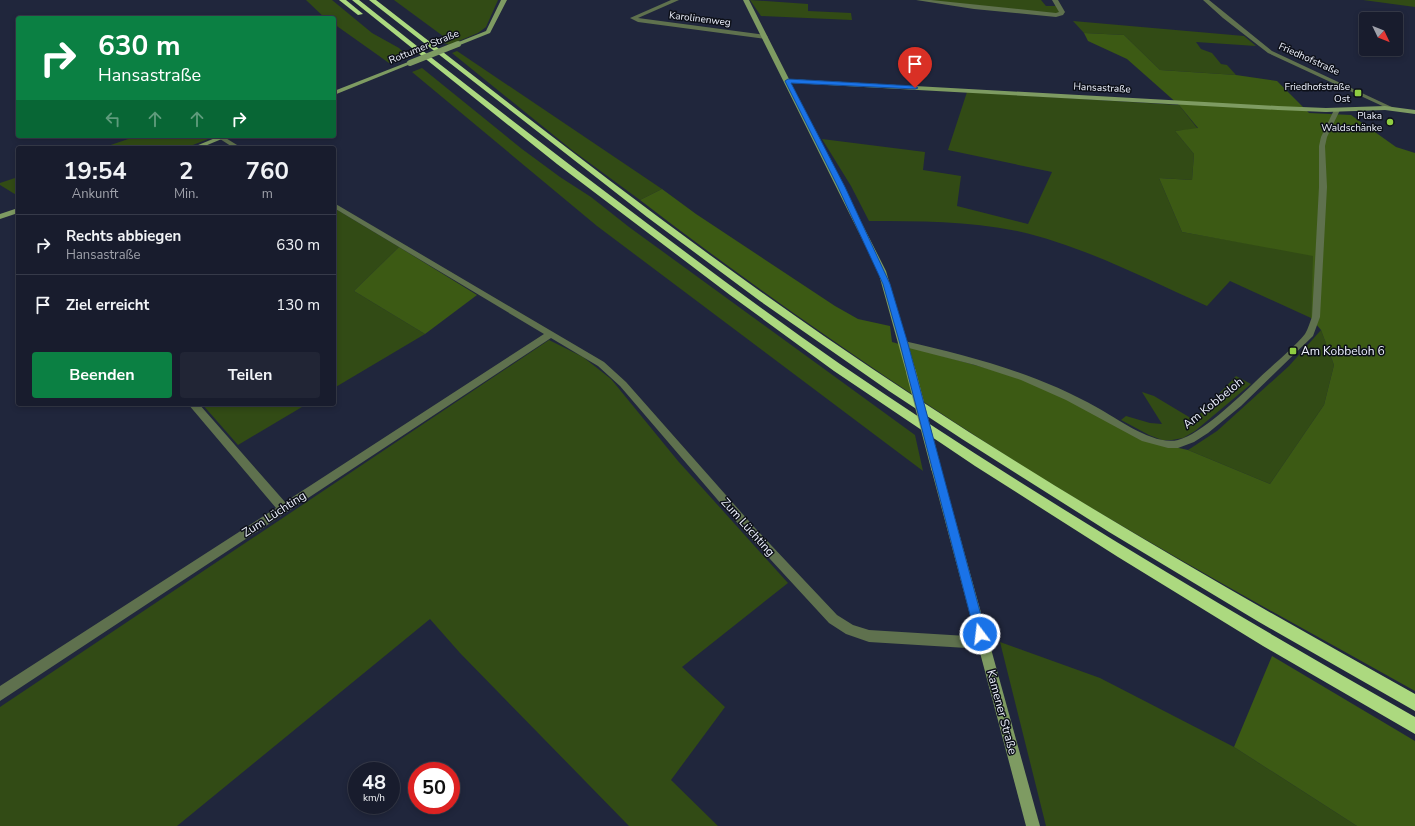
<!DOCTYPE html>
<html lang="de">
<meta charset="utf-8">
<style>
body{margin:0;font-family:"Nunito Sans",sans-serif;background:#212535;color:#f1f3f6;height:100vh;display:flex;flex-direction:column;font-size:15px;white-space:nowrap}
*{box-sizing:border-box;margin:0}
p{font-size:13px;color:#9fa1aa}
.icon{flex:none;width:22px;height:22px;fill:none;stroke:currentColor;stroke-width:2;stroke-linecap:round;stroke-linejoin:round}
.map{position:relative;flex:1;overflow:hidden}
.panel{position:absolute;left:16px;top:146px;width:320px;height:260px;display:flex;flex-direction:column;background:#181c2d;border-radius:4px;box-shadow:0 2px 6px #0003,0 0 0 1px #363a49}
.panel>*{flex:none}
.guide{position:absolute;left:16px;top:16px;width:320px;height:122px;border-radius:4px;box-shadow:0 2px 6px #0003,0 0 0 1px #363a49;background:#0b8043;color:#fff;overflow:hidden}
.needle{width:26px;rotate:133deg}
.controls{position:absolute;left:1359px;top:12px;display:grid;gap:8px}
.controls a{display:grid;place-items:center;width:44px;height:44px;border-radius:4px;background:#181c2d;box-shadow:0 2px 6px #0003,0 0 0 1px #363a49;font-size:20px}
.speed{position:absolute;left:348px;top:762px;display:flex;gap:8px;font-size:20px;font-weight:700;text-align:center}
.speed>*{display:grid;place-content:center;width:52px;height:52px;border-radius:50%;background:#181c2d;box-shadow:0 2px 6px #0003,0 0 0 1px #363a49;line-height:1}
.speed small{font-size:10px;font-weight:400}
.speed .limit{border:6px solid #d22;background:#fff;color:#111}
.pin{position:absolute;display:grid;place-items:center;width:34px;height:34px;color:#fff;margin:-41px -17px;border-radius:50% 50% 50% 0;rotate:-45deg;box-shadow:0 0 4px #0007}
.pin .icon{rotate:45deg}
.me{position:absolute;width:44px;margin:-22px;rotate:345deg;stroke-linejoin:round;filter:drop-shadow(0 0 3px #0008)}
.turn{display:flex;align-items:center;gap:14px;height:84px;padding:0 16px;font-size:18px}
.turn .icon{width:52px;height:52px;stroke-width:2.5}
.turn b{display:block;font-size:28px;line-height:34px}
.lanes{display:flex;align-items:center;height:38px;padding:0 16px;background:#0003;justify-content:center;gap:20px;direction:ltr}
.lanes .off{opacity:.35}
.eta{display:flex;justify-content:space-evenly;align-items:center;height:68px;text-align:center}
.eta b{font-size:24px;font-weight:700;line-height:28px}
.cta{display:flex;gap:8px;margin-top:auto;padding:8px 16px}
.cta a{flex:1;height:46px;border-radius:4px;background:#0b8043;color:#fff;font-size:16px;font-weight:700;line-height:46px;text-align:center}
.cta a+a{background:#212535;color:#f1f3f6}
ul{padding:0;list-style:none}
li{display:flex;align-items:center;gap:12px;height:60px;padding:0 16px;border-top:1px solid #363a49}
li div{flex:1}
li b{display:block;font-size:15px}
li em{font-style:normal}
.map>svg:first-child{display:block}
.green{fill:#324b15}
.forest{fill:#3c5a14}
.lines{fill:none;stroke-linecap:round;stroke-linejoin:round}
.street{fill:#5f714e;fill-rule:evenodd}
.secondary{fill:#7e9b62;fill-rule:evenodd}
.highway{fill:#acd97f;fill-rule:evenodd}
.secondary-bridge-far1{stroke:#7e9b62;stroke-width:6}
.secondary-bridge{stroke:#7e9b62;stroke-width:10}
.route{fill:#1a73e8;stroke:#114b97}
.poi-dot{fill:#8fcd42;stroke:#0d1019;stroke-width:1.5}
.labels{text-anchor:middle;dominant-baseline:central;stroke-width:3;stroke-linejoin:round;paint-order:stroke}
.far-street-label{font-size:10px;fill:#edf1fd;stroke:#0d1019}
.far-poi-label{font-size:10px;fill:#edf1fd;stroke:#0d1019;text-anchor:end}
.poi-label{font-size:12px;fill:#edf1fd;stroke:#0d1019;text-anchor:start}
.street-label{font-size:12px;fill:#edf1fd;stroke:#0d1019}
</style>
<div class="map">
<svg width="1415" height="826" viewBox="0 0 1415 826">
<rect width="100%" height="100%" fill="#20263c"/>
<g class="green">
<path d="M306,0H332L372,33L399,48L407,56L389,63L334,24V18H325Z"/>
<path d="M394,0H498L486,27L478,33L449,45L444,43L447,39Z"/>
<path d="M750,0L808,4V11L851,13L852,20L761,16Z"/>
<path d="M923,0H1041L1046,6H1056L1060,12L1056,14Z"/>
<path d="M1363,0H1415V7Z"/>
<path d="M1073,21L1244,36L1256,46L1196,42L1201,49L1212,53L1221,64L1227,65L1236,75L1160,70L1124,35L1084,33Z"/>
<path d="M457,51L662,189L640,200L572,150L452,53Z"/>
<path d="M422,68L522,149L560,177L591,197L629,227L915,435L923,471L597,226L412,72Z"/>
<path d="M967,92L1179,105L1198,129L1175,131L1194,154L1192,180L1159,178L1182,232L1314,255L1311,318L1230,281L1207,306C1146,279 1084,246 1017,231C968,221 919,221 869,221L851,186L822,139L925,152L923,170L961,176L957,206L1028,224L1052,172L948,150Z"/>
<path d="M137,136H216L185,148H102Z"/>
<path d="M18,177V196L0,185V183Z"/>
<path d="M334,208L399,247L354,291L425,334L334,388Z"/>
<path d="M1321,330L1334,365L1324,405L1270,484L1188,450L1217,431L1289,366Z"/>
<path d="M549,340L583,357L611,379L678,461L788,583L682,667L725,707L671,780L718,826H629L460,653L430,619L177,826H0V707Z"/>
<path d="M1236,376L1251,384L1195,431L1183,438L1172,440H1162L1149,435L1121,420L1126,416L1150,423L1162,424L1142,392L1154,396L1194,420Z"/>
<path d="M202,404H307L238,445Z"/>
<path d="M1000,642L1100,678L1234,747L1357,826H1046Z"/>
</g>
<g class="forest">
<path d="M1084,33L1124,35L1160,70L1236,75L1277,81L1309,113L1351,115L1396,147L1415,153V691C1290,621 1164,553 1042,478C904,392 769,299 640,200L662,189L696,214L835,306L858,319L890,326L892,342L1025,379L1068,399L1146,441L1188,450L1270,484L1324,405L1334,365L1321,330L1311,318L1313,256L1182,232L1159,178L1192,180L1194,154L1175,131L1198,128L1179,105L1127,59L1088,41Z"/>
<path d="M399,247L477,295L425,334L354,291Z"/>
<path d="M1272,656L1415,741V826H1357L1234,747Z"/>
</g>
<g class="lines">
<g class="street">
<path d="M671,0H679L638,18L765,35L768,37L765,39L638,22L630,18Z"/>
<path d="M916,0H931L1056,13L1059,12L1052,0H1058L1065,12L1063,15L1056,17L974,9Z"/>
<path d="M1203,0H1209L1272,51L1396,109L1391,110L1268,53L1223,18Z"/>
<path d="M1337,108L1340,110L1327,137L1325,146L1327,187L1320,317L1313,336L1241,406L1208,433L1194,442L1178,448H1168L1142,441L1066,400L1021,380L975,365L901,346L899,344L904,341C971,356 1038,374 1098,408C1118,419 1154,446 1178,440C1201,434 1237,399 1255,382C1271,366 1291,351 1305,334C1308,329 1310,322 1312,317L1319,187V146L1321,137L1334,110Z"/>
<path d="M220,137H224L242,148H234L220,139Z"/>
<path d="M334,203L604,362L626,382L755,528L837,615L853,625L869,630L983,637L987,639L989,643L987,647L983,649L869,642L846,634L829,623L747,534L620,386L598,366L551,338L0,701V686L276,508L188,404H199L285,502L544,334L334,208Z"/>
</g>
<g class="secondary">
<path d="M501,0H507L490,33L460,45H456V43L486,31Z"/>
<path d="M743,0H749L789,79L1278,106L1326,108L1385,106L1415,110V114L1385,110L1326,112L1278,110L791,83L886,271L916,372L911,375L906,372L878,271Z"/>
<path d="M408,62L413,63L334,95V91Z"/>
<path d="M220,136H229L200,148H191Z"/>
<path d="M18,208V213L0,219V214Z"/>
<path d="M936,464L940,465L941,468L1040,826H1026L931,468L932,465Z"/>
</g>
<g class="highway">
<path d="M339,0H346L363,14L358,15Z"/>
<path d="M352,0H359C454,76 551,151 648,224C712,272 775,319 840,364C1026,491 1220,606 1415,717V734L1263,646L1118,557L975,466L834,371L730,295L557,164Z"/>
<path d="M369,0H376C523,114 670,230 824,336C1014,467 1214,582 1415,694V711L1259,622L1109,532L962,439L889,391L760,301L647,217Z"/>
</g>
<path class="secondary-bridge-far1" d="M410,63L458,44"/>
<path class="secondary-bridge" d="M911,372L936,468"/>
</g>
<path class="route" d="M788,79L915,86L918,88L915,89L791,83L845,187L890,284L908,344L986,634L984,637L980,639L976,637L975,634L900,344L883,284L838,187L785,81Z"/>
<g class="poi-dot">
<rect x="1354" y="89" width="8" height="8" rx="2"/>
<circle cx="1390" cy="122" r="4"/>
<rect x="1289" y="347" width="8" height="8" rx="2"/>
</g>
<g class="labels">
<g class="far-street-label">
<text transform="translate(700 19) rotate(7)">Karolinenweg</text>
<text transform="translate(424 47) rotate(-22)">Rottumer Straße</text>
<text transform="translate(1309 59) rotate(24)">Friedhofstraße</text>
<text transform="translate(1102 88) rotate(3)">Hansastraße</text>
</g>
<g class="far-poi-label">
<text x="1350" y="87">Friedhofstraße<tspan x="1350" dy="12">Ost</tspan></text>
<text x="1382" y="116">Plaka<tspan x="1382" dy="12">Waldschänke</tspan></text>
</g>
<g class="poi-label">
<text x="1301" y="351">Am Kobbeloh 6</text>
</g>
<g class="street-label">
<text transform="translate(1213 403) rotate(-39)">Am Kobbeloh</text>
<text transform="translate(274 514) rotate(-33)">Zum Lüchting</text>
<text transform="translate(748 527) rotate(48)">Zum Lüchting</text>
<text transform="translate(1002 712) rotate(75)">Kamener Straße</text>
</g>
</g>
</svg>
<div class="controls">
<a><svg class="needle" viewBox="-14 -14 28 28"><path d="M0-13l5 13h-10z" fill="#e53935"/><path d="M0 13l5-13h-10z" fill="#9fa1aa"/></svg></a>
</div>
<div class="speed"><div>48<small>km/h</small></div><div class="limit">50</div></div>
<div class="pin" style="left:915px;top:88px;background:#d93025"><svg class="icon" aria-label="arrive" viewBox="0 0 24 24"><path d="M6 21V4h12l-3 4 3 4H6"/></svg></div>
<svg class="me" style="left:980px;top:634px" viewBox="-20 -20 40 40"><circle r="17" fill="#1a73e8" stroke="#fff" stroke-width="3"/><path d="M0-11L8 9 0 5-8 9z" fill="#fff"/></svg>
<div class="guide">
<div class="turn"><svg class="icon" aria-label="right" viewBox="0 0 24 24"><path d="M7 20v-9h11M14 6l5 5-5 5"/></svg><div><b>630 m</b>Hansastraße</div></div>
<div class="lanes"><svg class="icon off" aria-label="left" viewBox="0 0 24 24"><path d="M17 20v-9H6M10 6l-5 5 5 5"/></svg><svg class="icon off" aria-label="ahead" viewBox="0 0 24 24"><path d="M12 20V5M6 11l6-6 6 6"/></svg><svg class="icon off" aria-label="ahead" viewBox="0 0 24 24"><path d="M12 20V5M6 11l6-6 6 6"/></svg><svg class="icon" aria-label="right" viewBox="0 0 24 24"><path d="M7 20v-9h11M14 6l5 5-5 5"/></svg></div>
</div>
<section class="panel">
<div class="eta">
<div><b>19:54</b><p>Ankunft</p></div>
<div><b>2</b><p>Min.</p></div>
<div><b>760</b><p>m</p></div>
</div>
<ul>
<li><svg class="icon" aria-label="right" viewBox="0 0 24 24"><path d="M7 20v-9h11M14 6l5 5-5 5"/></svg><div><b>Rechts abbiegen</b><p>Hansastraße</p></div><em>630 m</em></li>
<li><svg class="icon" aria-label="arrive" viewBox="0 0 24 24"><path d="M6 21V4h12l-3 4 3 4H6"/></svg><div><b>Ziel erreicht</b></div><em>130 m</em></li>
</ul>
<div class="cta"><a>Beenden</a><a>Teilen</a></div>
</section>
</div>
